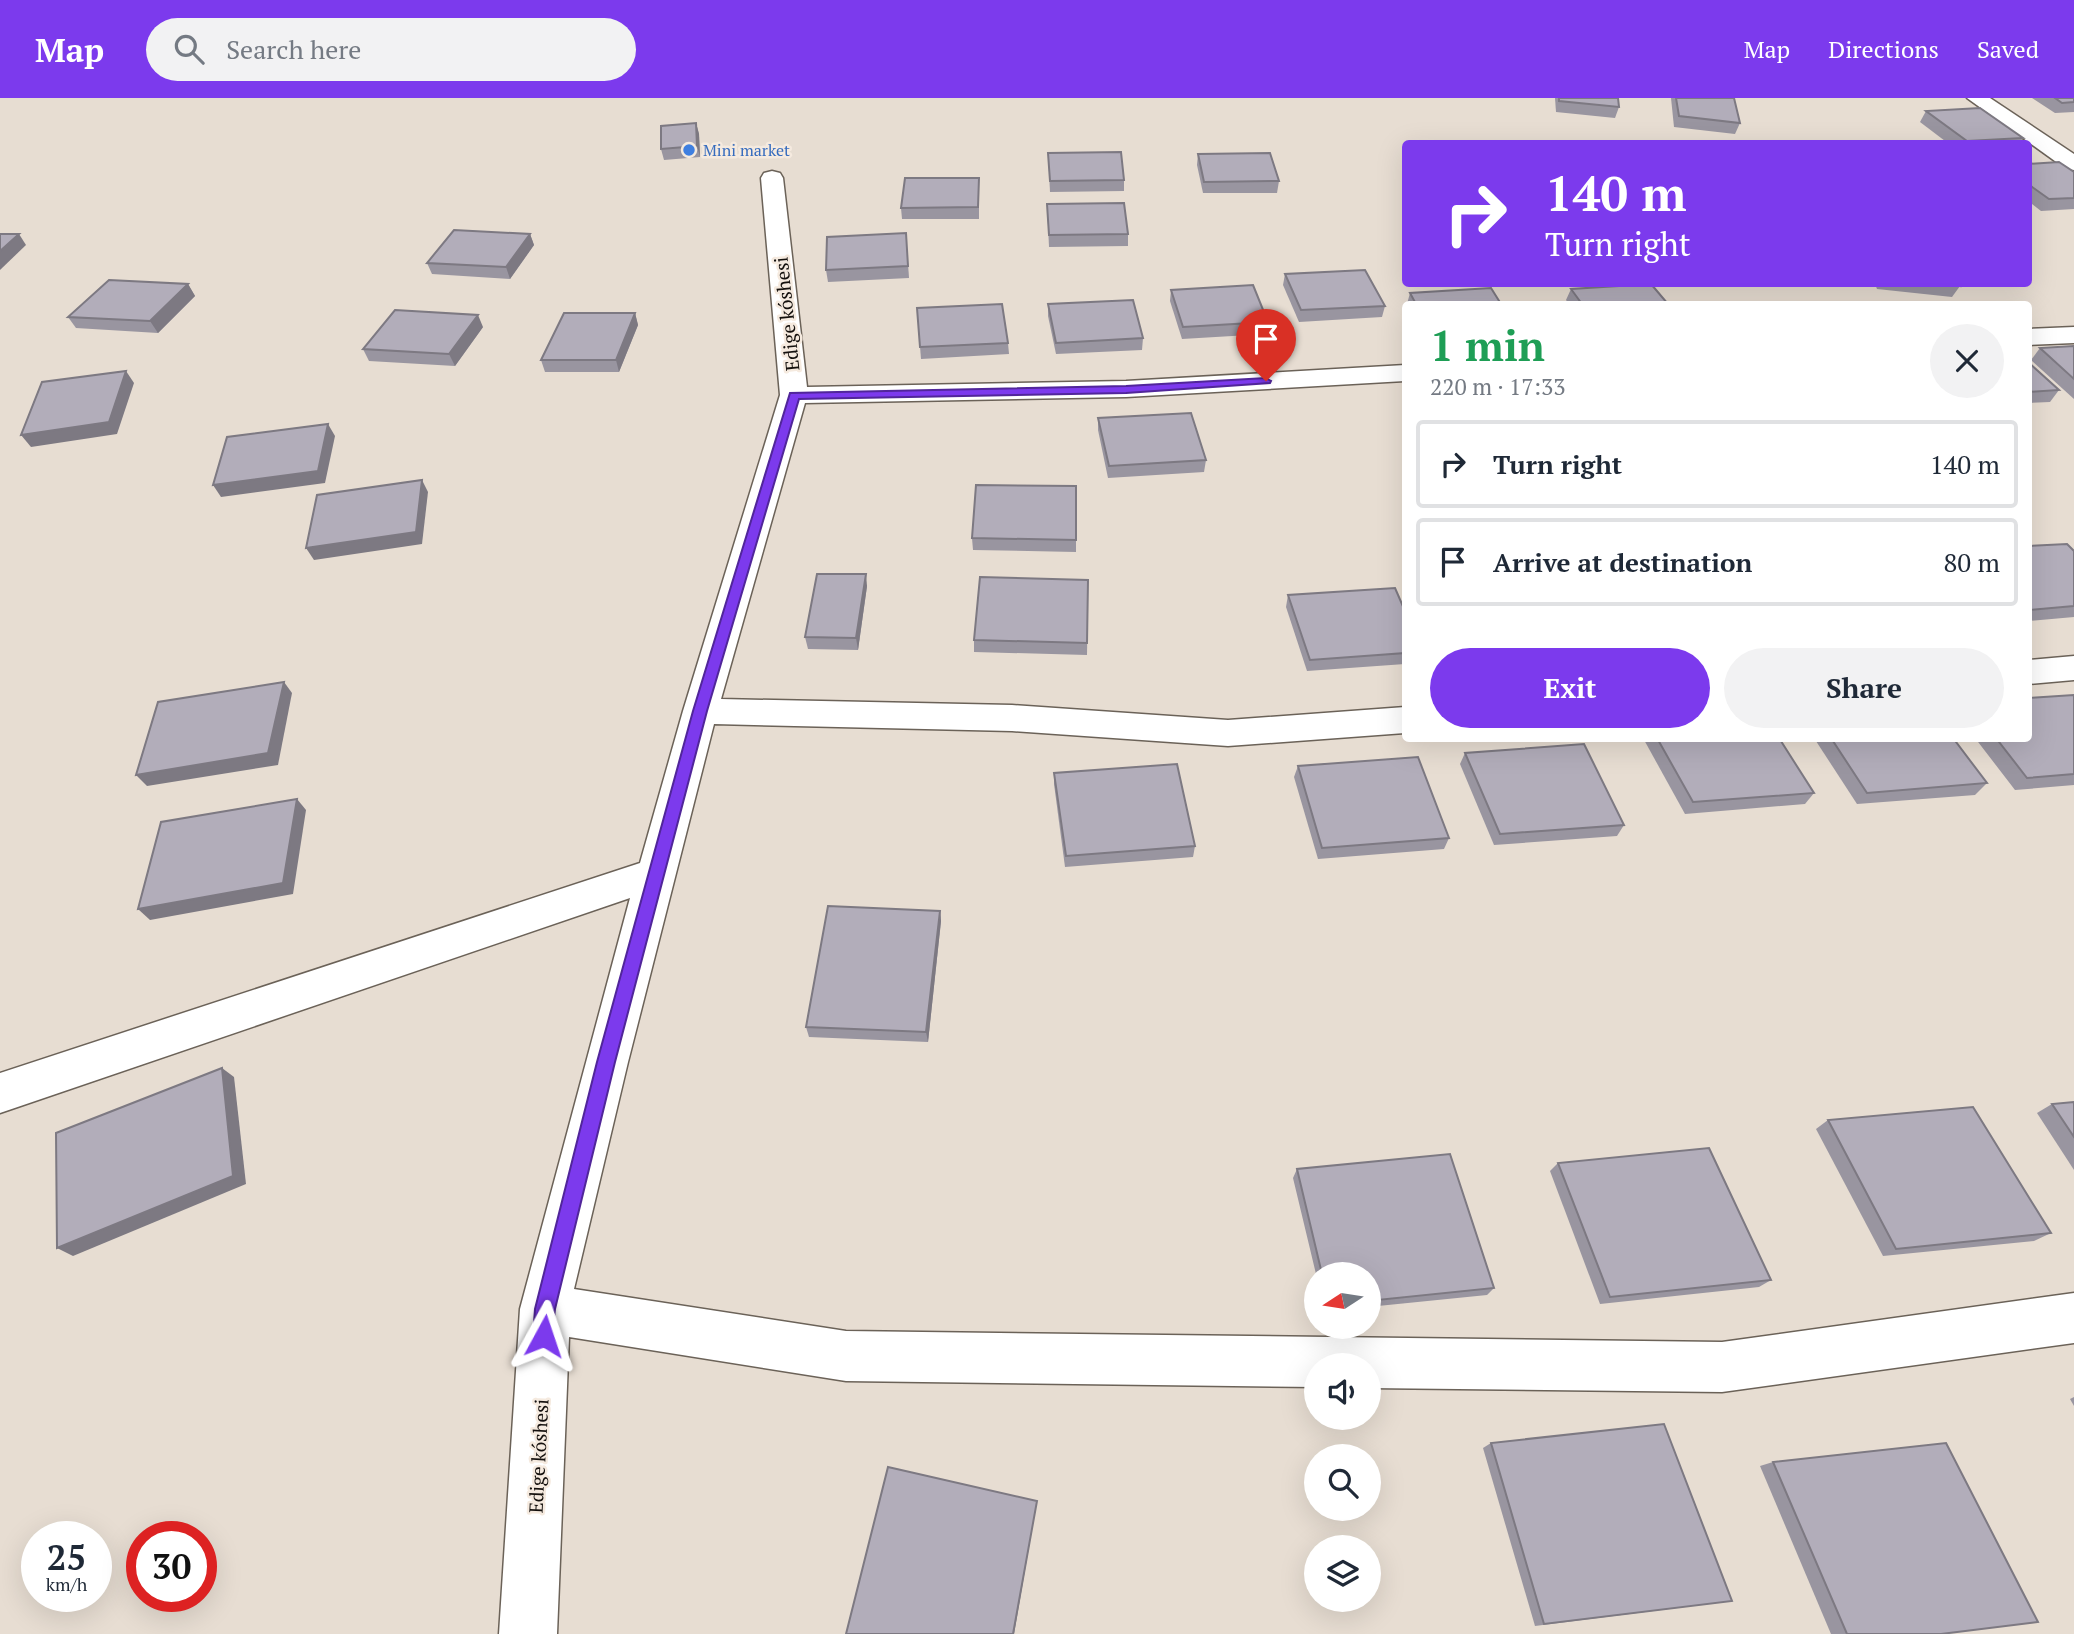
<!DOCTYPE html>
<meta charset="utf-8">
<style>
body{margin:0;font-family:"PT Serif",serif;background:#f2f2f3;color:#1f2937;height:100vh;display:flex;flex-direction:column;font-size:26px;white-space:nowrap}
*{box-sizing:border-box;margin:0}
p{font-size:23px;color:#747a83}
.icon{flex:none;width:38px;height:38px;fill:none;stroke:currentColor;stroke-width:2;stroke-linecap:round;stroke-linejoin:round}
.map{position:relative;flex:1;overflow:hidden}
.side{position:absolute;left:1402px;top:203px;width:630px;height:441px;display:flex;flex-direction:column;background:#fff;border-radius:7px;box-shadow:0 7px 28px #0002}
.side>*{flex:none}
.top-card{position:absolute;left:1402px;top:42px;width:630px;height:147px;border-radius:7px;box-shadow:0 7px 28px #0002;background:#7c3aed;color:#fff;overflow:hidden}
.needle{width:46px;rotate:258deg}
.tools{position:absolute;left:1304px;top:1164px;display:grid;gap:14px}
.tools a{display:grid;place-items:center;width:77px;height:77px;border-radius:50%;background:#fff;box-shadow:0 7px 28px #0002;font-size:35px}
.speed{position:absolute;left:21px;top:1423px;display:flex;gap:14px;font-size:35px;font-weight:700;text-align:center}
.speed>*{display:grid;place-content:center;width:91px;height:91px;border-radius:50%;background:#fff;box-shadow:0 7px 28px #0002;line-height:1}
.speed small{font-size:18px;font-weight:400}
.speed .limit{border:10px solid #d22;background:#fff;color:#111}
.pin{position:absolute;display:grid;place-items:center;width:60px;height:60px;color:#fff;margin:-72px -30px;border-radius:50% 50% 50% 0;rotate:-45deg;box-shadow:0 0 7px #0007}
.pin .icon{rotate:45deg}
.me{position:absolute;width:77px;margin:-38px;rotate:5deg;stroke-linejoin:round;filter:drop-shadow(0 0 5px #0008)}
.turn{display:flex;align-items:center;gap:24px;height:147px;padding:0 28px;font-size:32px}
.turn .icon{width:91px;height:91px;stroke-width:2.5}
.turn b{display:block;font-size:49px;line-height:60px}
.round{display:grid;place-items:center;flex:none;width:74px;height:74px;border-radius:37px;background:#f2f2f3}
.overview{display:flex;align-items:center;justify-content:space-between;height:119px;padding:0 28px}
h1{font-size:42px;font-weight:700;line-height:52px;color:#1e9e55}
.cta{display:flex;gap:14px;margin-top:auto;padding:14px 28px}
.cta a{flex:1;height:80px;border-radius:42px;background:#7c3aed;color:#fff;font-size:28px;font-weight:700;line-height:80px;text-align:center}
.cta a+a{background:#f2f2f3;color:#1f2937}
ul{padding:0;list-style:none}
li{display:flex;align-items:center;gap:21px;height:88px;margin:0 14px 10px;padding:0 14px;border:4px solid #e0e1e3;border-radius:7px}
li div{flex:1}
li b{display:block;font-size:26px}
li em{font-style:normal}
header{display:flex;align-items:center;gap:42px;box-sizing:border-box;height:98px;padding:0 35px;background:#7c3aed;color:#fff}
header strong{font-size:33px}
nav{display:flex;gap:38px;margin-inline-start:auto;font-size:24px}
.search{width:490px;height:63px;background:#f2f2f3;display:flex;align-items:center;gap:18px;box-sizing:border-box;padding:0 24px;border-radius:38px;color:#747a83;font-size:26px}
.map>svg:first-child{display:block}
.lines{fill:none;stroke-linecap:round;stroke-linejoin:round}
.street-casing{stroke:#6b6258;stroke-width:3}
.street{fill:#fff;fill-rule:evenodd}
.wall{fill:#9995a0}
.shaded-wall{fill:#7d7982}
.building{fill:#b2adba;stroke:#7d7982;stroke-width:2}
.route{fill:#7c3aed;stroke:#51269a;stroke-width:2}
.shop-dot{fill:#3f7fe0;stroke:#f5eadf;stroke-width:2.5}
.labels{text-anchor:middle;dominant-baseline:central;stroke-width:5;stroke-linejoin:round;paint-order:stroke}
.far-shop-label{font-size:16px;fill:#366cbe;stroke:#f5eadf;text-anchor:start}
.street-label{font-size:19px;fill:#14100d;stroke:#f5eadf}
</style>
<header>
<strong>Map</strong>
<div class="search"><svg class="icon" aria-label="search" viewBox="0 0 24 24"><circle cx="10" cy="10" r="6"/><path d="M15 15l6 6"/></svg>Search here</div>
<nav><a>Map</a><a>Directions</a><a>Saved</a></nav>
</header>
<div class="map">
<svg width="2074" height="1536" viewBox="0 0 2074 1536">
<rect width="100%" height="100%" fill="#e7ddd2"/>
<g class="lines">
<g class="street-casing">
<g id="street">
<path d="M1967,0H1990L2074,56V72L2066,71Z"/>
<path d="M772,73L780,75L783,80L807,289L1126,283L1405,267V283L1126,299L805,305L721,601L1012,607L1228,622L1405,609V635L1228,648L1012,633L714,626L628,964L574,1191L846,1233L1722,1244L2074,1195V1245L1722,1294L1368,1290V1267H1316V1289L846,1283L569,1239L557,1536H499L520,1211L630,800L0,1015V975L640,765L683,613L780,297L761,80L764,75Z"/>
<path d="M2074,229V245L2028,247V231Z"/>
<path d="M2074,558V582L2028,586V562Z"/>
</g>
</g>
<use href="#street" class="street"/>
</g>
<g class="wall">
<path d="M1555,0H1618L1619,9L1615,20L1556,14Z"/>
<path d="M1671,0H1734L1740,25L1735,36L1674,29Z"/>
<path d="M2032,0H2074V14L2055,15Z"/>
<path d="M1926,13L2023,40L2019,46H1949L1920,24Z"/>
<path d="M696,25L699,36L700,59L664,62L661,51Z"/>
<path d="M1048,55L1124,82V93L1050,94Z"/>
<path d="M1198,56L1279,83L1277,95H1203L1197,67Z"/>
<path d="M2028,66L2074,74V111L2041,113L2028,103Z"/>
<path d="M979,80V121H902L901,110Z"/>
<path d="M1047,106L1128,136V148L1049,149Z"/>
<path d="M906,135L909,180L828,184L826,172Z"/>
<path d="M530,136L534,147L510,181L432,176L427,165Z"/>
<path d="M1285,176L1385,208L1382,219L1299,224L1283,187Z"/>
<path d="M188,186L195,198L158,235L76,230L68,219Z"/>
<path d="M1875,186H1959L1960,188L1952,199L1877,191Z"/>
<path d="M1571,191L1668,206H1569L1566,202Z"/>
<path d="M1171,192L1268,224L1266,236L1182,241L1170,203Z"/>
<path d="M1410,195L1501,206H1407Z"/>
<path d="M1048,206L1143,240L1142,252L1056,256L1048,218Z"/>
<path d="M917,210L1008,245L1009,256L921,261Z"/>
<path d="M635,215L638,227L619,274H545L541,262Z"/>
<path d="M483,229L455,268L369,263L363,251Z"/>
<path d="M2074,248V301L2031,262L2040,250Z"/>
<path d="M2028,264L2059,292L2050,304L2028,305Z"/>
<path d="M1098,320L1206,362L1204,374L1108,380L1098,332Z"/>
<path d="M1076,388V454L973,452L972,440Z"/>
<path d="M2028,448L2074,453V519L2028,523Z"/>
<path d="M1088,482L1087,557L974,554V542Z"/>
<path d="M867,488L858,552L808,551L805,539Z"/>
<path d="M1288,497L1405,513V566L1307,573L1286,509Z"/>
<path d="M2074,597V687L2015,692L1975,640H2028Z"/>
<path d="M1643,640H1779L1814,695L1805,706L1685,716Z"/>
<path d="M1814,640H1953L1987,685L1975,697L1857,706Z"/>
<path d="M1465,655L1624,727L1617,738L1494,747L1460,666Z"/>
<path d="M1298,668L1449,740L1444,751L1318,761L1294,679Z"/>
<path d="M1054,675L1195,748L1193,759L1065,769L1054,686Z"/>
<path d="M940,813L941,823L928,944L809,939L806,929Z"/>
<path d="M2074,1004V1072L2037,1015L2052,1006Z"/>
<path d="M1828,1022L2051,1135L2034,1143L1883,1158L1816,1031Z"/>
<path d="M1558,1065L1771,1182L1759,1189L1600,1206L1550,1073Z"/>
<path d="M1297,1071L1494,1190L1487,1197L1368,1209V1176H1316L1293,1080Z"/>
<path d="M2074,1299V1308L2070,1301Z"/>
<path d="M1491,1345L1732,1503L1535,1528L1483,1350Z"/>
<path d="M1773,1364L1941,1536H1831L1760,1368Z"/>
</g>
<g class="shaded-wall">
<path d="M696,25L699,36L700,59L697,48Z"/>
<path d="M19,136L26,147L0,172V153Z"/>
<path d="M530,136L534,147L510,181L506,169Z"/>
<path d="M188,186L195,198L158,235L150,223Z"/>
<path d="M635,215L638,227L619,274L616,262Z"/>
<path d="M478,217L483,229L455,268L449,256Z"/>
<path d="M126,273L134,285L117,336L31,349L21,337Z"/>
<path d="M328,326L335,338L325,385L221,399L213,387Z"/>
<path d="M422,382L428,394L422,446L314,462L306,450Z"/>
<path d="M866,476L867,488L858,552L856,540Z"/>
<path d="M284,584L292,595L278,667L147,688L136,677Z"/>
<path d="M297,701L306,712L293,796L150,822L138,811Z"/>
<path d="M940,813L941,823L928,944L926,934Z"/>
<path d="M222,970L234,979L246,1086L73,1158L57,1150Z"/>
<path d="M1037,1403L1014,1536H1013Z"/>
</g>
<g class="building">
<path d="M1559,0H1618L1619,9L1559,3Z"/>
<path d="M1676,0H1734L1740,25L1679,18Z"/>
<path d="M2055,0H2074V4L2062,5Z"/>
<path d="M1980,10L2023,40L1967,43L1926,13Z"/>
<path d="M696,25L697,48L661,51V28Z"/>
<path d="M1121,54L1124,82L1050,83L1048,55Z"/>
<path d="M1270,55L1279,83L1204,84L1198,56Z"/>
<path d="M2059,64L2074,74V100L2049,101L2028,86V66Z"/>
<path d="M905,80H979L978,109L901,110Z"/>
<path d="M1124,105L1128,136L1049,137L1047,106Z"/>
<path d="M454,132L530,136L506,169L427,165Z"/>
<path d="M906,135L908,168L826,172L827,139Z"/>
<path d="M0,136H19L0,153Z"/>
<path d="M1365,172L1385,208L1301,212L1285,176Z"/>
<path d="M109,182L188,186L150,223L68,219Z"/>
<path d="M1651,186L1668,206H1582L1571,191Z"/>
<path d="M1939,186H1959L1960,188Z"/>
<path d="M1253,187L1268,224L1183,229L1171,192Z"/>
<path d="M1491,190L1501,206H1416L1410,195Z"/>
<path d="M1133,202L1143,240L1056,245L1048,206Z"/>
<path d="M1002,206L1008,245L920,249L917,210Z"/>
<path d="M395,212L478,217L449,256L363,251Z"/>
<path d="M564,215H635L616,262H541Z"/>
<path d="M2074,248V281L2040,250Z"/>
<path d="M2028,264L2059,292L2028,294Z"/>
<path d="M126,273L109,324L21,337L42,284Z"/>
<path d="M1191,315L1206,362L1109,368L1098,320Z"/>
<path d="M328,326L318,373L213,387L227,339Z"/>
<path d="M422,382L416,434L306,450L317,397Z"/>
<path d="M976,387L1076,388V442L972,440Z"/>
<path d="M2067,446L2074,453V508L2028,512V448Z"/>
<path d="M817,476H866L856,540L805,539Z"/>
<path d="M980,479L1088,482L1087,545L974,542Z"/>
<path d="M1395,490L1405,513V555L1310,562L1288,497Z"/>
<path d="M284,584L268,655L136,677L158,604Z"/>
<path d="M2074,597V676L2027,680L1996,640H2028V600Z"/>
<path d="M1657,640H1779L1814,695L1693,704Z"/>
<path d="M1831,640H1953L1987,685L1867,695Z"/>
<path d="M1584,646L1624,727L1500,736L1465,655Z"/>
<path d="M1418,659L1449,740L1322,750L1298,668Z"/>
<path d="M1177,666L1195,748L1066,758L1054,675Z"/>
<path d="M297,701L283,785L138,811L161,724Z"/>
<path d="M828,808L940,813L926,934L806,929Z"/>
<path d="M222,970L233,1078L57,1150L56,1035Z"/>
<path d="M2074,1004V1039L2052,1006Z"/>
<path d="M1973,1009L2051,1135L1896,1151L1828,1022Z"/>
<path d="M1709,1050L1771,1182L1610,1199L1558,1065Z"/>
<path d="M1450,1056L1494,1190L1368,1203V1176H1322L1297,1071Z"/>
<path d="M1664,1326L1732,1503L1544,1526L1491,1345Z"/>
<path d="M1946,1345L2038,1524L1941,1536H1847L1773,1364Z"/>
<path d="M888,1369L1037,1403L1013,1536H846Z"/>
</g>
<path class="route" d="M1266,280L1271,283L1270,285L1126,295L799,301L707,613L615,964L555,1211L551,1246L544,1249L536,1246L533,1238L535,1211L597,964L693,613L790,295L1126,288Z"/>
<circle class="shop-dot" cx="689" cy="52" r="7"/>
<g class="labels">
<g class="far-shop-label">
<text x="703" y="52">Mini market</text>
</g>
<g class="street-label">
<text transform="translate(786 216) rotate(-96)">Edige kóshesi</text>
<text transform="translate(538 1358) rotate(-87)">Edige kóshesi</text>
</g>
</g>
</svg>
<div class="tools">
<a><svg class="needle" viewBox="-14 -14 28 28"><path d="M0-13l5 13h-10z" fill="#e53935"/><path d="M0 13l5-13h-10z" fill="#747a83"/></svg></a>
<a><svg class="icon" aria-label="sound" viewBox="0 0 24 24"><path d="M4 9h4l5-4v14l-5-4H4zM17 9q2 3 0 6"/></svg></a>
<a><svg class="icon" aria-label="search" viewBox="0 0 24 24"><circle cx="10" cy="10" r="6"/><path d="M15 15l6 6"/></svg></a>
<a><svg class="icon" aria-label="layers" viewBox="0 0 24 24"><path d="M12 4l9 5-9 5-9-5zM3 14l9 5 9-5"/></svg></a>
</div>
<div class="speed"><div>25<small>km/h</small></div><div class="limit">30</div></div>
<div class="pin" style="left:1266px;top:283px;background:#d93025"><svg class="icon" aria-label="arrive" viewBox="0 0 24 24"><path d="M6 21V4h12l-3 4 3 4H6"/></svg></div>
<svg class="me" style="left:544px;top:1238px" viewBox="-20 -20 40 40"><path d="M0-17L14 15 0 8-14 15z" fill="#7c3aed" stroke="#fff" stroke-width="4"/></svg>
<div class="top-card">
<div class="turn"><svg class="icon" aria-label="right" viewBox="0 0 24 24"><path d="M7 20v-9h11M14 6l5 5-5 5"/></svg><div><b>140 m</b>Turn right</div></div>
</div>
<section class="side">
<div class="overview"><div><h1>1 min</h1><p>220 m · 17:33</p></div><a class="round"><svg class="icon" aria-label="close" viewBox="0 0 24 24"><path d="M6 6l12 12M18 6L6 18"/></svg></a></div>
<ul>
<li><svg class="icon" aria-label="right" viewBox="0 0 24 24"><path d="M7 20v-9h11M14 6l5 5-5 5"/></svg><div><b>Turn right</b></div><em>140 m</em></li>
<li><svg class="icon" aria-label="arrive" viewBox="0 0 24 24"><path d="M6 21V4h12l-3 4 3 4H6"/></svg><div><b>Arrive at destination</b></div><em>80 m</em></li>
</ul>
<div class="cta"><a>Exit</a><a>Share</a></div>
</section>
</div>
